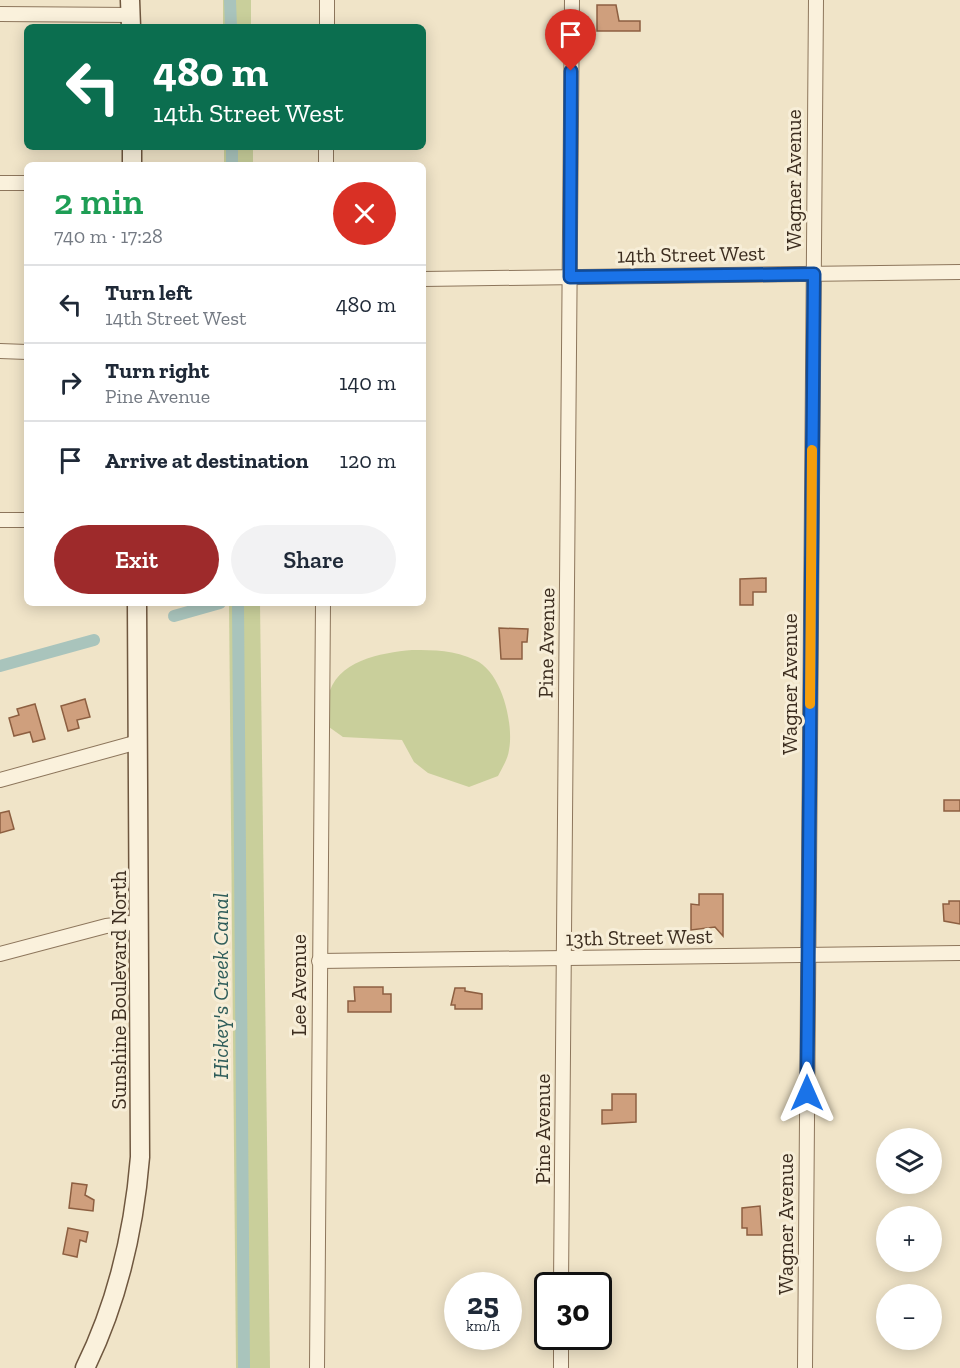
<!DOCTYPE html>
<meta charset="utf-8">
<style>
body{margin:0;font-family:"Zilla Slab",serif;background:#f2f2f3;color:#1f2937;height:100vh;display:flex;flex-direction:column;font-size:22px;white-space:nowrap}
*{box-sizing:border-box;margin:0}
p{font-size:20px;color:#747a83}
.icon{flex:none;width:33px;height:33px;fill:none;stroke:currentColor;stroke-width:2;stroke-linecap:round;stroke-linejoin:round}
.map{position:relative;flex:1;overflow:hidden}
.panel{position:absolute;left:24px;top:162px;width:402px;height:444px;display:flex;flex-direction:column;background:#fff;border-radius:9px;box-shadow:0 3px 15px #0003}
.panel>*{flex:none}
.guide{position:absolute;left:24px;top:24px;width:402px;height:126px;border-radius:9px;box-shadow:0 3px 15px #0003;background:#0b6e4f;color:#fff;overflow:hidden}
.controls{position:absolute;left:876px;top:1128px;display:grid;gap:12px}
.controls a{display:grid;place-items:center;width:66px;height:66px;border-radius:50%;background:#fff;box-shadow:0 3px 15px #0003;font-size:30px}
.speed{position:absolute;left:444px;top:1272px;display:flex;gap:12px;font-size:30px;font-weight:700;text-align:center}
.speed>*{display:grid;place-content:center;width:78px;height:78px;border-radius:50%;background:#fff;box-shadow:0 3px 15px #0003;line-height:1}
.speed small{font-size:15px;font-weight:400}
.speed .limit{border:3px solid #111;border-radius:9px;background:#fff;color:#111}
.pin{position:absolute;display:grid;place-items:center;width:51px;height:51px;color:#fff;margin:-62px -26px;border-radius:50% 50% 50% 0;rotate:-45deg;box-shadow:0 0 6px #0007}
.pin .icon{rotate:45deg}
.me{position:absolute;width:66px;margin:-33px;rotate:0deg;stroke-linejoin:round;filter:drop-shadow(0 0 4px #0008)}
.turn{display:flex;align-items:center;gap:21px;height:126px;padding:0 30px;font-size:27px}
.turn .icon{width:78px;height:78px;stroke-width:2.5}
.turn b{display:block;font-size:42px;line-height:51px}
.round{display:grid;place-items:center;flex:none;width:63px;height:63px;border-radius:32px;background:#f2f2f3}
.head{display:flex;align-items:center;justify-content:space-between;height:102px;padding:0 30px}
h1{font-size:36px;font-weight:600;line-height:45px;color:#1e9e55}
.cta{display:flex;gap:12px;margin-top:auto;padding:12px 30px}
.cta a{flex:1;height:69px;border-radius:36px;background:#9e2a2b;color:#fff;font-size:24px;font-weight:600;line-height:69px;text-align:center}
.cta a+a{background:#f2f2f3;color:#1f2937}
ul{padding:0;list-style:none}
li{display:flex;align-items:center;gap:18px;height:78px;padding:0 30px;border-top:2px solid #e0e1e3}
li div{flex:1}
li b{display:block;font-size:22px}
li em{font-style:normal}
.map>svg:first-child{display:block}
.green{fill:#c9cf9b}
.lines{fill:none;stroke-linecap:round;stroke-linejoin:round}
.canal{stroke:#a9c4bc;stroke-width:12}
.building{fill:#cf9f7d;stroke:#8d5f41;stroke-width:1.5}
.street-casing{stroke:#8d765c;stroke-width:16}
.secondary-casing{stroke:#6f573f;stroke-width:21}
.street{stroke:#faf1dc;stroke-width:14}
.secondary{stroke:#faf1dc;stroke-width:18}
.route-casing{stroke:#114b97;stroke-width:15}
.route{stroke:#1a73e8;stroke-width:10}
.slow{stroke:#f59e0b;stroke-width:10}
.labels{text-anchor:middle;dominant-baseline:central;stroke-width:6;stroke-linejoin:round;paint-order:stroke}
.street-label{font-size:21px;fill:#3d2e20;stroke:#f7eed8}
.water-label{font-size:22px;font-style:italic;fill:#2f5d5a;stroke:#f7eed8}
</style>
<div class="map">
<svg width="960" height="1368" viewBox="0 0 960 1368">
<rect width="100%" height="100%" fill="#f0e4c8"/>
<g class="green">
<rect x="223" y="0" width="28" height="27"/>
<rect x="224" y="147" width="29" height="18"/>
<path d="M229,603H260L270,1368H236Z"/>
<path d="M412,650C435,650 454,650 475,660C502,672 514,724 509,750C508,759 502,768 498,776L469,787L428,773L414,762L402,740L343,737L329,727C329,719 326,707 328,698C335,660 381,653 412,650Z"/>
</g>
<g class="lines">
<g class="canal">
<path d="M230,0L231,27"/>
<path d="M232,147V165"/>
<path d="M238,603L244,1368"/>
<path d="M174,616L220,603"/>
<path d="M0,666L94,640"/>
</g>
</g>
<g class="building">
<path d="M597,5H616L619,21H640V31H597Z"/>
<path d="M766,578V592H753V605H740V579Z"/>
<path d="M499,628L528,629L527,642H522V659H501Z"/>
<path d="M85,699L90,717L77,720L79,728L68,731L61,706Z"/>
<path d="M35,704L45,739L33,742L30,732L14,736L9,718L19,715L17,709Z"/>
<rect x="944" y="800" width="16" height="11"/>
<path d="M9,811L14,829L0,833V813Z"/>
<path d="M699,894H723V936L715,927L691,930V904L699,905Z"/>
<path d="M949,901H960V924L944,921L943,904H949Z"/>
<path d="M354,987H383V994H391V1012H348V1001H355Z"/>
<path d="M455,988H465V991L482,994V1009H455V1005H451Z"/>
<path d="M612,1094H636V1122L602,1124V1110H612Z"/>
<path d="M72,1183L87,1185L85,1195L94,1200L93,1211L69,1208Z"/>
<path d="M760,1206L762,1235H747V1228H742V1208Z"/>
<path d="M68,1228L88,1232L86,1242L80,1240L77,1257L63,1254Z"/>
<rect x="482" y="1336" width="11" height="9"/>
</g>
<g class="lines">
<g class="street-casing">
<g id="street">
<path d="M0,14L131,15"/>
<path d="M327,27V0"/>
<path d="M326,165V147"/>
<path d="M0,183H27"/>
<path d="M423,279L960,272"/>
<path d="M0,351L27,352"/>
<path d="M0,520H27"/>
<path d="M0,780L138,742"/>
<path d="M0,954L106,926L140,922"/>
<path d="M319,961L960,953"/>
<path d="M561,1286L572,0"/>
<path d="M317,1368L323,603"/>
<path d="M561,1368V1336"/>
<path d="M805,1368L816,0"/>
</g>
</g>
<g class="secondary-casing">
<g id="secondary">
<path d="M130,0L131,27"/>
<path d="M132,147V165"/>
<path d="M85,1368C118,1301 134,1231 140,1157L137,603"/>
</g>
</g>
<use href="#street" class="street"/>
<use href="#secondary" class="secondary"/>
</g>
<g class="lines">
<g class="route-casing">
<path id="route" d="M571,71L570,277L814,274L807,1093"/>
</g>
<use href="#route" class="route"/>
<path class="slow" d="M810,704L812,450"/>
</g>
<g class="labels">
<g class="street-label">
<text transform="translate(793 180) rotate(-90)">Wagner Avenue</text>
<text transform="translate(691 254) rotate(-1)">14th Street West</text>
<text transform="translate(546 643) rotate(-89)">Pine Avenue</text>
<text transform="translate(789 684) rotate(-90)">Wagner Avenue</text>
<text transform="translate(639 937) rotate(-1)">13th Street West</text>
<text transform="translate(298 985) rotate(-90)">Lee Avenue</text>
<text transform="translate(118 990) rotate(-90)">Sunshine Boulevard North</text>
<text transform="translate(542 1129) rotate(-90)">Pine Avenue</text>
<text transform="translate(785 1224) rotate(-90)">Wagner Avenue</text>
</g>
<g class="water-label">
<text transform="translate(220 986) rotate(-90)">Hickey's Creek Canal</text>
</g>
</g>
</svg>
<div class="controls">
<a><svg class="icon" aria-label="layers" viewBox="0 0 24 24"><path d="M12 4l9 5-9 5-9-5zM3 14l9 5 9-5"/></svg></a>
<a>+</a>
<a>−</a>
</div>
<div class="speed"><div>25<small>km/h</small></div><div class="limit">30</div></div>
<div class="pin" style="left:571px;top:71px;background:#d93025"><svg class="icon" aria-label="arrive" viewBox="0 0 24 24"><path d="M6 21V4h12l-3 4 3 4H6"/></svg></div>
<svg class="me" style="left:807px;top:1093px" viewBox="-20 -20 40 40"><path d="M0-17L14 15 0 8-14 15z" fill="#1a73e8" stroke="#fff" stroke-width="4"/></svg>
<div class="guide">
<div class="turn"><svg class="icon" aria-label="left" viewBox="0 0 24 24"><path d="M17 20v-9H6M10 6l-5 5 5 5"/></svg><div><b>480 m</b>14th Street West</div></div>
</div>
<section class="panel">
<div class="head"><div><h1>2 min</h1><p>740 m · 17:28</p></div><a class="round" style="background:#d93025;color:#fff"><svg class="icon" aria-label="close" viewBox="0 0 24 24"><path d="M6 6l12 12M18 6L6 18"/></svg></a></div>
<ul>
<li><svg class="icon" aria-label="left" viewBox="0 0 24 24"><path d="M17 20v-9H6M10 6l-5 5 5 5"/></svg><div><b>Turn left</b><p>14th Street West</p></div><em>480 m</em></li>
<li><svg class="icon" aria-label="right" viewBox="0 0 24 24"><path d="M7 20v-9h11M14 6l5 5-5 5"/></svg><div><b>Turn right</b><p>Pine Avenue</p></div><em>140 m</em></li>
<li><svg class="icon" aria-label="arrive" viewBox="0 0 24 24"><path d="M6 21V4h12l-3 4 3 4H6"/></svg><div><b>Arrive at destination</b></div><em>120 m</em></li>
</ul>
<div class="cta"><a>Exit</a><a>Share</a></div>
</section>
</div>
